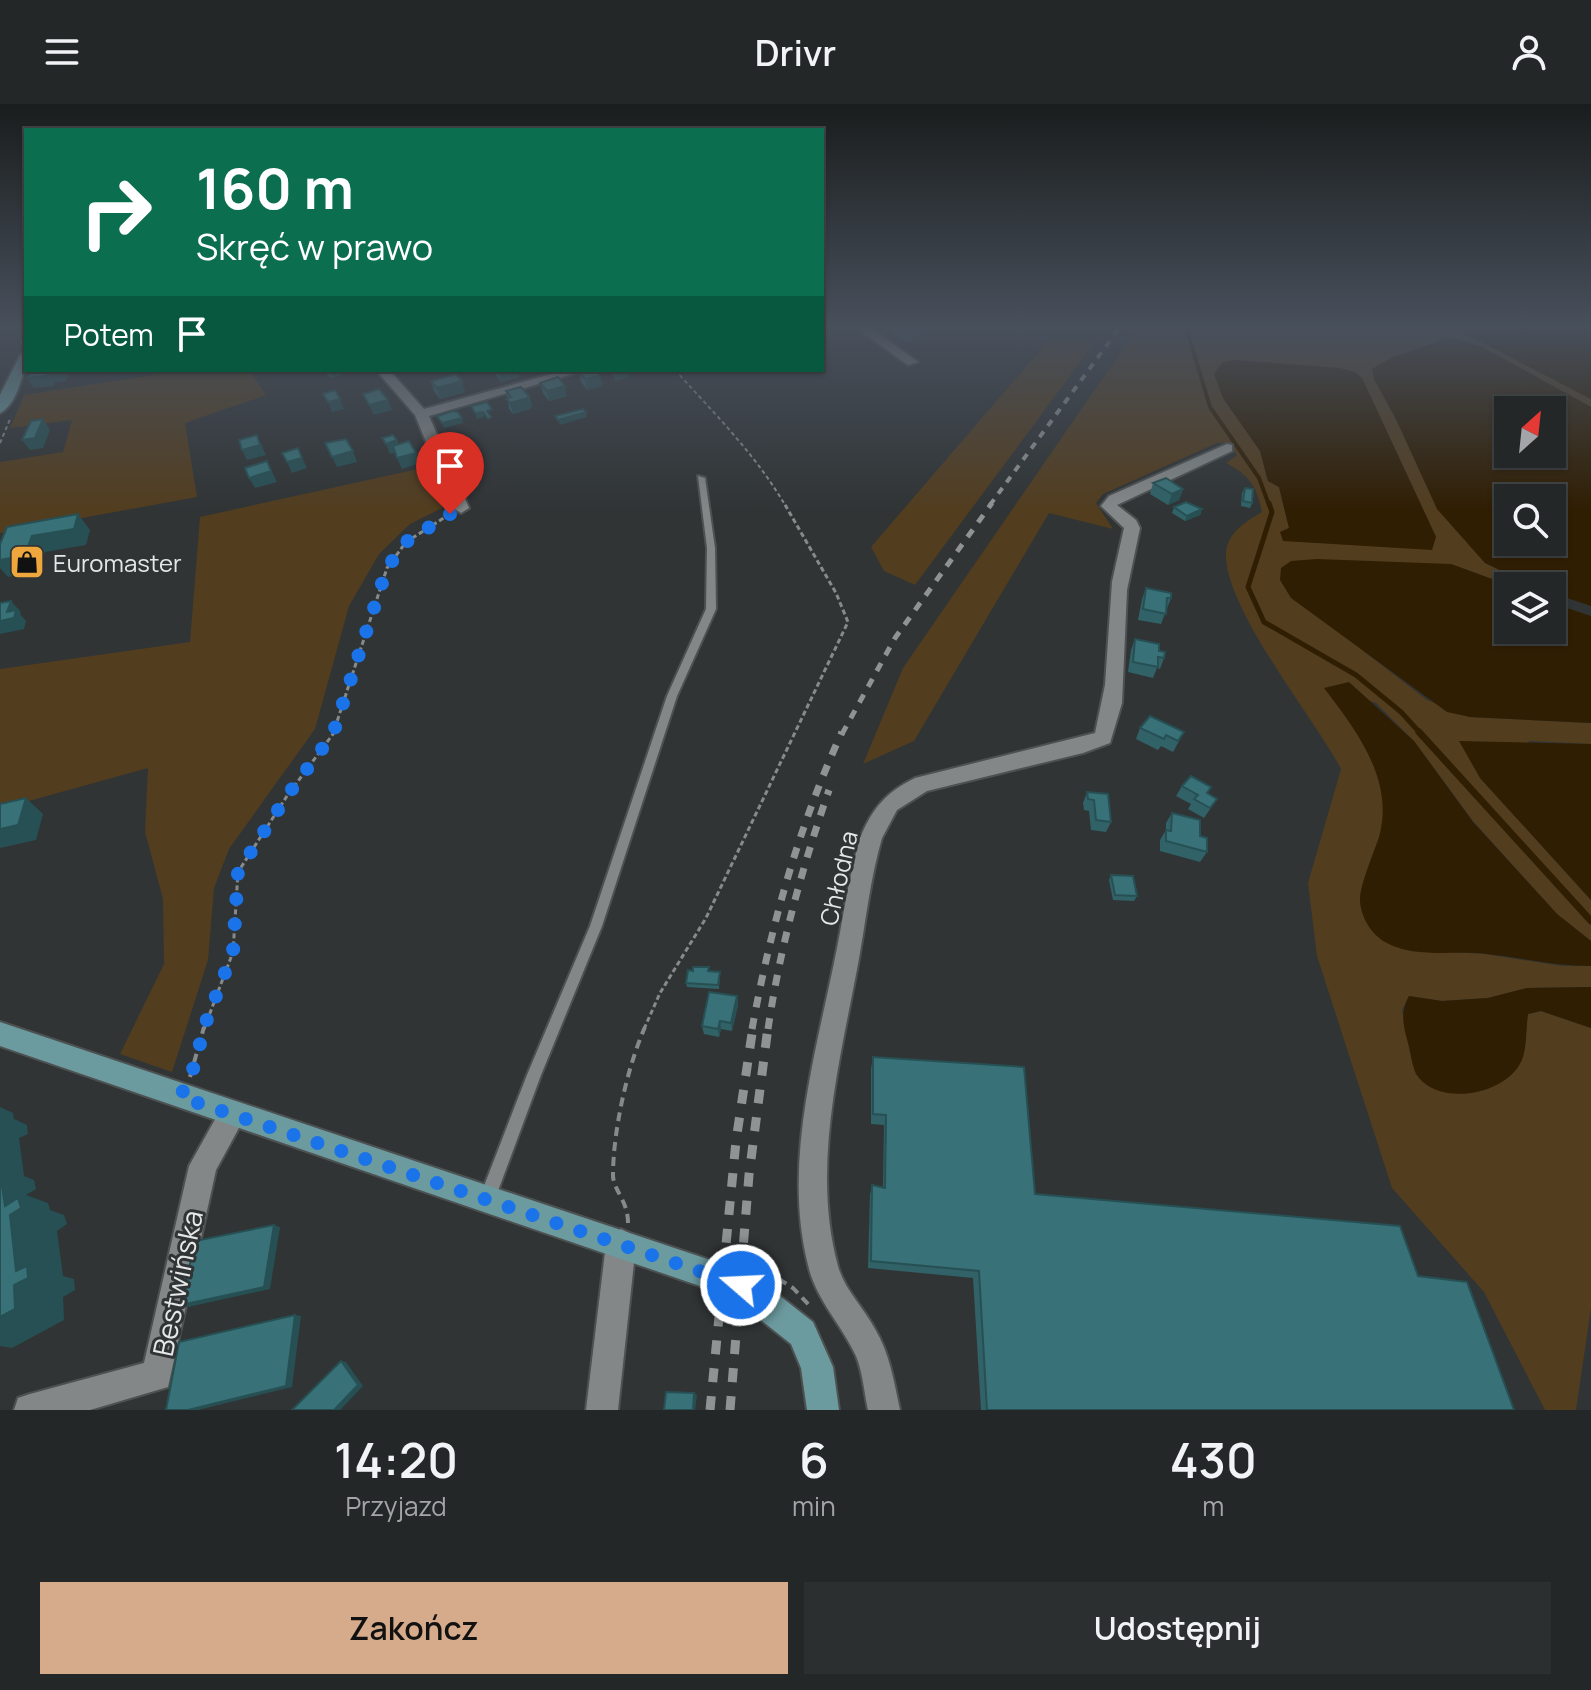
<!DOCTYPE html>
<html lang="pl">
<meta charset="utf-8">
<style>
body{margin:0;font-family:Manrope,sans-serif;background:#2c2f30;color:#f1f3f6;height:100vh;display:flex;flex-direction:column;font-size:30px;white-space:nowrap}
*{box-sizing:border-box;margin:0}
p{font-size:26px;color:#a3a5a8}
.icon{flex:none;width:44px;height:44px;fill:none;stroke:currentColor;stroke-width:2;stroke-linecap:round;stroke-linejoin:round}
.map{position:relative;height:1306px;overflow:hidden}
.panel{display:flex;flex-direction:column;background:#242728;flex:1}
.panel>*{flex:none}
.hud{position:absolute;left:24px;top:24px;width:800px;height:244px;border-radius:0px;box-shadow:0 2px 6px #0004,0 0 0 2px #414445;background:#0b6e4f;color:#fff;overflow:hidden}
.needle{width:52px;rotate:27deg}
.buttons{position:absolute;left:1494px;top:292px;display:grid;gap:16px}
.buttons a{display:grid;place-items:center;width:72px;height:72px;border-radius:0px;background:#242728;box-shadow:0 2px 6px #0004,0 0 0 2px #414445;font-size:40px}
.pin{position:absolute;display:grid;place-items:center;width:68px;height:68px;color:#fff;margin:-82px -34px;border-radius:50% 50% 50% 0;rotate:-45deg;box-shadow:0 0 8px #0007}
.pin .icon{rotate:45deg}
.me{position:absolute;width:88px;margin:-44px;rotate:289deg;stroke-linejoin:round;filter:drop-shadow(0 0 6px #0008)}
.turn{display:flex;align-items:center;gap:28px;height:168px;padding:0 40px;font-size:36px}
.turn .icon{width:104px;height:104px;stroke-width:2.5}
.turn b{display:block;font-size:56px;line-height:68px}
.then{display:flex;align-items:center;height:76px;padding:0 40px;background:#0003;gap:16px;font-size:30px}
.eta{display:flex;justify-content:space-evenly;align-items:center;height:136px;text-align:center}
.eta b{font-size:48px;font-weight:600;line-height:56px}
.button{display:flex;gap:16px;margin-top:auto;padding:16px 40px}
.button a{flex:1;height:92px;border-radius:0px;background:#d6ab8b;color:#111;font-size:32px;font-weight:600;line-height:92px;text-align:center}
.button a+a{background:#2c2f30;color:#f1f3f6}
header{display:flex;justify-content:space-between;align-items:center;height:104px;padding:0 40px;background:#242728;font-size:36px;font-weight:600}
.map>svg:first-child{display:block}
.green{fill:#523d1f;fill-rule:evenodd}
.water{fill:#301e03;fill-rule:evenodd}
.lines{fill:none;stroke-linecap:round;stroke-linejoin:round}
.stream-far2{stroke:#301e03;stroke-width:4}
.stream-far1{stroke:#301e03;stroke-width:5}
.stream{stroke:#301e03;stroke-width:7}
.lane-casing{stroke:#4d5151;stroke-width:4}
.street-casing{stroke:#4d5151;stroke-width:4}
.secondary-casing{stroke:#4d5151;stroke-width:4}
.path-far2{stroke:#868a8a;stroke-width:2;stroke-dasharray:4 3;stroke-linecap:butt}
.path-far1{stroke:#868a8a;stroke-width:3;stroke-dasharray:5 3;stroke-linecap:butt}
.path{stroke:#868a8a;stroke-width:4;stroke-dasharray:9 6;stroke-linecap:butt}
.lane{fill:#838788;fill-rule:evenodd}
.street{fill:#838788;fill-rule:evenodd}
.secondary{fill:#6b9a9f;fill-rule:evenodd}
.rail-far3{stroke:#8f9393;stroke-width:4;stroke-dasharray:7 7;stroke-linecap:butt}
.rail-far2{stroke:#8f9393;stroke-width:5;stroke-dasharray:9 9;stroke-linecap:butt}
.rail-far1{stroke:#8f9393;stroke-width:7;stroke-dasharray:11 11;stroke-linecap:butt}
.rail{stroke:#8f9393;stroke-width:9;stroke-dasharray:14 14;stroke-linecap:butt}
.wall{fill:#306267}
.shaded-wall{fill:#275054}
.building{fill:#387278;stroke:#275054;stroke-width:2}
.route{stroke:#1a73e8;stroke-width:14;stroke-dasharray:0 25.2}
.labels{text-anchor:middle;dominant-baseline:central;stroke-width:6;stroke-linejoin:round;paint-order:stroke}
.poi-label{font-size:24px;fill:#e5e8e8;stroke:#303435;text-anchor:start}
.street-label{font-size:24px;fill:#e5e8e8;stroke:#303435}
.near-street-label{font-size:28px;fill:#e5e8e8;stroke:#303435}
</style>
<header><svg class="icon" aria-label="menu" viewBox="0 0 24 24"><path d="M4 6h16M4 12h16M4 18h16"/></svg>Drivr<svg class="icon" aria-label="person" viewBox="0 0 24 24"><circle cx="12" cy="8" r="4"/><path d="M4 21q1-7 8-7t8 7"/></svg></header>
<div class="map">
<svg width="1591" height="1306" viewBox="0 0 1591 1306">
<rect width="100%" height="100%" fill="#303435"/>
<g class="green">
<path d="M1138,223H1389L1420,226L1452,223L1591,295V303L1482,243L1451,233L1391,254L1374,275L1453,422L1485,459L1533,482H1511L1451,460L1362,546L1427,596L1470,613L1591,619V640L1530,637L1480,674L1591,796V837L1557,810L1473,717L1414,637L1376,599L1325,584C1354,623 1388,666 1383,718C1380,744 1367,771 1360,796L1401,845L1485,850L1562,862H1591V883L1527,884L1488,894L1442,897L1409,892L1402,906L1416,971L1522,954L1528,910L1541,907L1591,924V1204L1576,1306H1545L1484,1188L1392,1084L1317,852L1308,779L1341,665C1313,612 1223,503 1226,448C1228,428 1247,417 1262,408C1256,381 1250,372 1226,359L1237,351L1229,339H1217L1103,390L1096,399L1113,425L1049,409L914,637L863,660L903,564ZM1234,256L1302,261L1362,274L1436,433L1289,424L1279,383L1268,377L1260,347L1223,294L1217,263Z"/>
<path d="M1049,236L1095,238L915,481L884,467L871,443Z"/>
<path d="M186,266H249L266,291L185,319L197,393L0,429V358L63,348L72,316L10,324L24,291Z"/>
<path d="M427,363L442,404L410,420L379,450L349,502L315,625L229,745L214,784L208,856L172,968L120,950L164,860L163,795L145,728L148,664L0,705V565L190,538L200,413Z"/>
</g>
<g class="water">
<path d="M1452,223H1591V295Z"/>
<path d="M1451,233L1482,243L1591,303V502L1552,489V482H1533L1485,459L1437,405L1395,313L1374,275L1372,265L1391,254ZM1508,306H1552V350H1508ZM1552,394V438H1508V394Z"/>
<path d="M1234,256L1340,264L1355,268L1362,274L1436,433L1432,446L1283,437L1280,428L1289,424L1279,383L1268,377L1260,347L1223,294L1214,270L1223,258Z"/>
<path d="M1317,455L1451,460L1511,482H1508V526H1552V499L1591,512V619L1470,613L1447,608L1291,494L1280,476L1281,464L1291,457Z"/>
<path d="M1349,578L1414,637L1473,718L1557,810L1591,837V862C1556,862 1522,854 1487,850C1455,846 1414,855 1385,838C1371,830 1361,813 1360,797C1359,783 1374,748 1379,733C1395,676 1356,626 1324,584Z"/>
<path d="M1459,637L1591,640V796L1480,674Z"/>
<path d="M1591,883V924L1541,907L1528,910C1526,924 1527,940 1523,953C1511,990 1443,1003 1419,974C1412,966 1411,950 1408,939C1403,921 1400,909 1409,892L1442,897L1488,894L1527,884Z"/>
</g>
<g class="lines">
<path class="stream-far2" d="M1186,223L1210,303L1259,374L1269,401"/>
<path class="stream-far1" d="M1269,399L1272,408L1248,483L1264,518L1356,571L1401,608L1421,630"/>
<path class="stream" d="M1419,628L1591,817"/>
<g class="lane-casing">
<path id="lane" d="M698,372L705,374L715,444L716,505L677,592L602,822L541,971L495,1095L493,1101L487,1103L481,1101L479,1095L527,971L590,822L667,592L706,505L707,444Z"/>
</g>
<g class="street-casing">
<g id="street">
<path d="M855,223H869L918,258L908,261Z"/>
<path d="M376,266H389L424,305L566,266H586L429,312L469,404L461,409L453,404L415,311Z"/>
<path d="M1227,340L1232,341V347L1117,401L1136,416L1140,424L1127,486L1122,599L1110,639L1083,649L927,687L897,706L882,734C870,775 866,817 858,860C840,957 811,1064 838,1162C844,1185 864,1204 875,1225C890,1250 894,1278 900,1306H868C864,1288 863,1269 856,1252C842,1221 816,1196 808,1161C783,1062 814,956 834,859C843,817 848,774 860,734C872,705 886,688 915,674L1095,629L1105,581L1112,478L1124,424L1101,402L1109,392Z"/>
<path d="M233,998L243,1001L246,1011L216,1066L168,1283L90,1306H14L18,1294L30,1290L144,1259L189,1062L223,1001Z"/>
<path d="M621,1125L631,1130L636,1140L618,1306H586L606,1140L611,1130Z"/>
</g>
</g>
<g class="secondary-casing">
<g id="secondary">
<path d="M26,247C26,265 17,301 0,309V291L20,251Z"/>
<path d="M0,918L752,1170L813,1218L833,1263L839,1306H807L801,1264L791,1240L732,1193L0,942Z"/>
</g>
</g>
<g class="path-far2">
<path d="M21,239L26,230"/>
<path d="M675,266C714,309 756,351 785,401"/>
<path d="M0,339L11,313"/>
</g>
<g class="path-far1">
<path d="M204,925L233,848L238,768L287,692L333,630L387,464L406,438L447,412"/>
<path d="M644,925L660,889L706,814L848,518L836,489L784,399"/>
</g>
<g class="path">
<path d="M190,973L204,923"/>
<path d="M628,1119C628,1097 614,1087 613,1072C613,1027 627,964 645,923"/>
<path d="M766,1167L793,1184L810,1202"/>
</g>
<use href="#lane" class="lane"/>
<use href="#street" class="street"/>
<use href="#secondary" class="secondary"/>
<path class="rail-far3" d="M990,401L1120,223"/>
<path class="rail-far2" d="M842,630L895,534L992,399"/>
<g class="rail-far1">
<path d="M752,925C771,822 798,724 842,628"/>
<path d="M768,925C780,843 802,764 829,686"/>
</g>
<g class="rail">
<path d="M710,1306L736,1037L753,923"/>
<path d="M730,1306L749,1071L768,923"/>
</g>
</g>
<g class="wall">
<path d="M892,223H917L920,225L919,235L909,238L892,229Z"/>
<path d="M323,266H353L354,267L331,274L325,269Z"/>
<path d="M495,266H519L520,270H518L519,273L501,278L496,271Z"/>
<path d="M579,268L600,272L602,282L587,286L581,278Z"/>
<path d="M431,277L465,288L440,295L434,287Z"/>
<path d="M540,279L567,292L549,297L543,289Z"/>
<path d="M506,287L529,292L532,302L530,305L513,310L509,305Z"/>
<path d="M1153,379L1183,385L1179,396L1168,401L1150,390Z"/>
<path d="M1245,384L1252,399L1250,404L1241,402L1242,389Z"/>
<path d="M1174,403L1202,405L1200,411L1185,417L1172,409Z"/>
<path d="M1146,484L1171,494L1161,520L1138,516L1142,495Z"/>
<path d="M1135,535L1159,547L1164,554L1160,565L1157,564L1153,574L1128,568L1131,546Z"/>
<path d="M1140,624L1184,628L1173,648L1161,642L1158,646L1136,635Z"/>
<path d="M1182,682L1208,690L1217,695L1204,714L1188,705L1191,700L1176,692Z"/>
<path d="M1087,688L1111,718L1106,728L1091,726L1089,707L1084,706L1083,699Z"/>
<path d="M1172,709L1207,748L1200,758L1160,747V736L1166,726V719Z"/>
<path d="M1111,771L1137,792L1134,797L1113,796L1109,776Z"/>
<path d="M710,868H720L719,885L687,883L686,879Z"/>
<path d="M737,892L738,901L732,927L721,925L719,933L704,930L702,922Z"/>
<path d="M873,953L1035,1090L1418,1172L1514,1306H981L973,1174L868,1164L870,1091L872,1081L883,1083L884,1021L871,1020V965Z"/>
</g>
<g class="shaded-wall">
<path d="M920,225L919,235L909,238L910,228Z"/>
<path d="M59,266H64L68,272L66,277L55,278L53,282L34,284L27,274Z"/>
<path d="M328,266H353L354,267L331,274Z"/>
<path d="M506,266H519L520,270H518L519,273L501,278L498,268Z"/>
<path d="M644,266H661L644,270Z"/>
<path d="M629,268V273L615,277L614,272Z"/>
<path d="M600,272L602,282L587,286L585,275Z"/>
<path d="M462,277L465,288L440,295L437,284Z"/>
<path d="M565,282L567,292L549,297L547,287Z"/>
<path d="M529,292L532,302L530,305L513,310L510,299Z"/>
<path d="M340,295L344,305L332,308L328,298Z"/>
<path d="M388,296L392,306L374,311L369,301Z"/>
<path d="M483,308L484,313L477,315L475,309Z"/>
<path d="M586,308L587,313L560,321L558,316Z"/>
<path d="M462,314L463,319L444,324L442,319Z"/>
<path d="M43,315L50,326L43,344L30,346L22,336Z"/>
<path d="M257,331L266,351L247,356L242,346Z"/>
<path d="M397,336L401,347L390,350L386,340Z"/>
<path d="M353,347L357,358L337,363L332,353Z"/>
<path d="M416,349L420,359L402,365L397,354Z"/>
<path d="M481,352L482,357L465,362L464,357Z"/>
<path d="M302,354L307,364L292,369L287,358Z"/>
<path d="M267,357L277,378L255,384L249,374Z"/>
<path d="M1183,385L1179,396L1168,401L1172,390Z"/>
<path d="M1202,405L1200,411L1185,417L1187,412Z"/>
<path d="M78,410L90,426L86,441L45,448L38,467L8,473L0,464V456L32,432Z"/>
<path d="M11,497L21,508L20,510L26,517L24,525L0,530V517L7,508Z"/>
<path d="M26,694L43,710L36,736L0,744V725Z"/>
<path d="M737,892L738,901L732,927L731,919Z"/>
<path d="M720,917L721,925L719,933L718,925Z"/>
<path d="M0,1003L13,1009L14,1015L27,1021L28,1030L19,1034L24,1072L34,1076L36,1085L26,1091L48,1099L50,1106L64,1111L67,1120L57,1127L63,1172L74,1175L75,1186L63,1193L64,1216L12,1244L0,1242V1213L14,1181L16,1167L0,1103Z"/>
<path d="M274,1121L280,1123L270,1185L188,1203L181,1201Z"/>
<path d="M295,1211L301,1212L292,1283L198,1306H188Z"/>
<path d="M341,1257L346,1258L363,1282L340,1306H334Z"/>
<path d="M694,1289L697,1291L695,1306H693Z"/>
</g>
<g class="building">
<path d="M900,223H917L920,225L910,228Z"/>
<path d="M31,266H59L48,268L46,272L27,274Z"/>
<path d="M586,266H595L600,272L585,275L579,268Z"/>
<path d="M610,266H627L629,268L614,272Z"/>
<path d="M456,270L462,277L437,284L431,277Z"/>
<path d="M558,273L565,282L547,287L540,279Z"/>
<path d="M521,283L529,292L528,294L510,299L506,295L511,293L506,287Z"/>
<path d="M379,285L388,296L369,301L363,290Z"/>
<path d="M335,286L340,295L328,298L323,290Z"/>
<path d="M487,298L492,305L487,307L491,313L488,315L483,308L475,309L471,302Z"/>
<path d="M583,305L586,308L558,316L555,312Z"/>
<path d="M453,307L458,308L462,314L442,319L437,312Z"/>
<path d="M43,315L35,334L22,336L31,317Z"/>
<path d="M257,331L260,341L242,346L239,336Z"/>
<path d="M393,331L397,336L386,340L382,334Z"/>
<path d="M346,335L353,347L332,353L325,339Z"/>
<path d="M409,337L416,349L397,354L393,342Z"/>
<path d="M298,344L302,354L287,358L282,349Z"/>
<path d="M476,344L481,352L464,357L459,348Z"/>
<path d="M267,357L271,367L249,374L245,364Z"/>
<path d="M1166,374L1183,385L1172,390L1153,379Z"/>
<path d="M1245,384L1253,385L1252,399L1243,397Z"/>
<path d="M1186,398L1202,405L1187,412L1174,403Z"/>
<path d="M78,410L74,425L32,432L25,451L0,456V440L7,423Z"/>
<path d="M1146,484L1171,489V494H1167L1166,510L1143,505Z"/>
<path d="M11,497L7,508L16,506L14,514L0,517V499Z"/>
<path d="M1135,535L1159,540V547L1165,548L1164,554L1158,553V563L1133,558Z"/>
<path d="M1150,612L1184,628L1178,637L1166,631L1164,635L1140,624Z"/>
<path d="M1191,672L1211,683L1207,689L1217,695L1210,704L1194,695L1198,691L1182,682Z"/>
<path d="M1087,688L1108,690L1111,718L1096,716L1094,696L1088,695Z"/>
<path d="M26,694L18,721L0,725V700Z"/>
<path d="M1172,709L1200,716V732L1207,734V748L1166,737V726L1171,727Z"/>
<path d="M1111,771L1133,772L1137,792L1115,791Z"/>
<path d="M693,863H709L708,867L720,868L718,881L686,879L688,866L693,867Z"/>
<path d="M709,888L737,892L731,919L720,917L718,925L702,922Z"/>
<path d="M873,953L1024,963L1035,1090L1400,1122L1418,1172L1467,1178L1514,1306H987L979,1167L871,1157L872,1081L885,1084L886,1011L873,1010Z"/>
<path d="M2,1082L5,1102L18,1094L21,1104L10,1111L16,1167L27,1162L28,1174L14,1181L15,1205L0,1213V1083Z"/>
<path d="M274,1121L264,1183L181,1201L195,1137Z"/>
<path d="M295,1211L286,1282L188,1306H166L179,1238Z"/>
<path d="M341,1257L358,1281L334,1306H292Z"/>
<path d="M666,1288L694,1289L693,1306H664Z"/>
</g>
<linearGradient id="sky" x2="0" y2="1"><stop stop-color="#1a1d1d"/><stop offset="0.55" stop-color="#48505c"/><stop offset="1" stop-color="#48505c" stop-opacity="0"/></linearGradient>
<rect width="1591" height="406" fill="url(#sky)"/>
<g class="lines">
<path class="route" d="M450,410L406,438L387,464L333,630L287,692L238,768L233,848L206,918L192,969L180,993L741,1181"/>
</g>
<defs>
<g id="shop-square" transform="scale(1.8)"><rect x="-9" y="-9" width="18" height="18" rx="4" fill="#efa73d" stroke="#303435"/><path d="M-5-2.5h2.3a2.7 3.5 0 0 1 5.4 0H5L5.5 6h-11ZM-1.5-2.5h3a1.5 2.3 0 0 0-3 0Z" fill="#111"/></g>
</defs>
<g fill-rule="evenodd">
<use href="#shop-square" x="27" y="458"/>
</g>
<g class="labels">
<g class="poi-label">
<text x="53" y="458">Euromaster</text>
</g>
<g class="street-label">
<text transform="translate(838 774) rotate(-77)">Chłodna</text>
</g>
<g class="near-street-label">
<text transform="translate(177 1179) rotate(-78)">Bestwińska</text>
</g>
</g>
</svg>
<div class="buttons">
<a><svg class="needle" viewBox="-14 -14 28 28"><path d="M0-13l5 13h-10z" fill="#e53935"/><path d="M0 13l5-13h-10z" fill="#a3a5a8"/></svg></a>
<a><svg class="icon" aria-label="search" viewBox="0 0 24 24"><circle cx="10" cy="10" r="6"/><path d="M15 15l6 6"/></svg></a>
<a><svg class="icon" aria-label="layers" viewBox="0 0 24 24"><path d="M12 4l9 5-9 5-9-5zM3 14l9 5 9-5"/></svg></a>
</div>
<div class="pin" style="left:450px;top:410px;background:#d93025"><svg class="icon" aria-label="arrive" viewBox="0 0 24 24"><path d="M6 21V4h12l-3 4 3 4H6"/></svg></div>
<svg class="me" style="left:741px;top:1181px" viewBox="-20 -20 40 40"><circle r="17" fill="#1a73e8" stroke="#fff" stroke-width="3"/><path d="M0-11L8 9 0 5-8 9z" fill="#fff"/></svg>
<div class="hud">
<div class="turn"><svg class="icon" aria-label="right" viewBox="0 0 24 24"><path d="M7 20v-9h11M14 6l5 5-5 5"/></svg><div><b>160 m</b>Skręć w prawo</div></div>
<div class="then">Potem<svg class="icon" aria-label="arrive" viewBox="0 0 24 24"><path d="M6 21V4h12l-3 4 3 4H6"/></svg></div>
</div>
</div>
<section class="panel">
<div class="eta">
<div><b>14:20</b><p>Przyjazd</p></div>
<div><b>6</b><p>min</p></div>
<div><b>430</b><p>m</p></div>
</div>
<div class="button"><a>Zakończ</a><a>Udostępnij</a></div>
</section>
